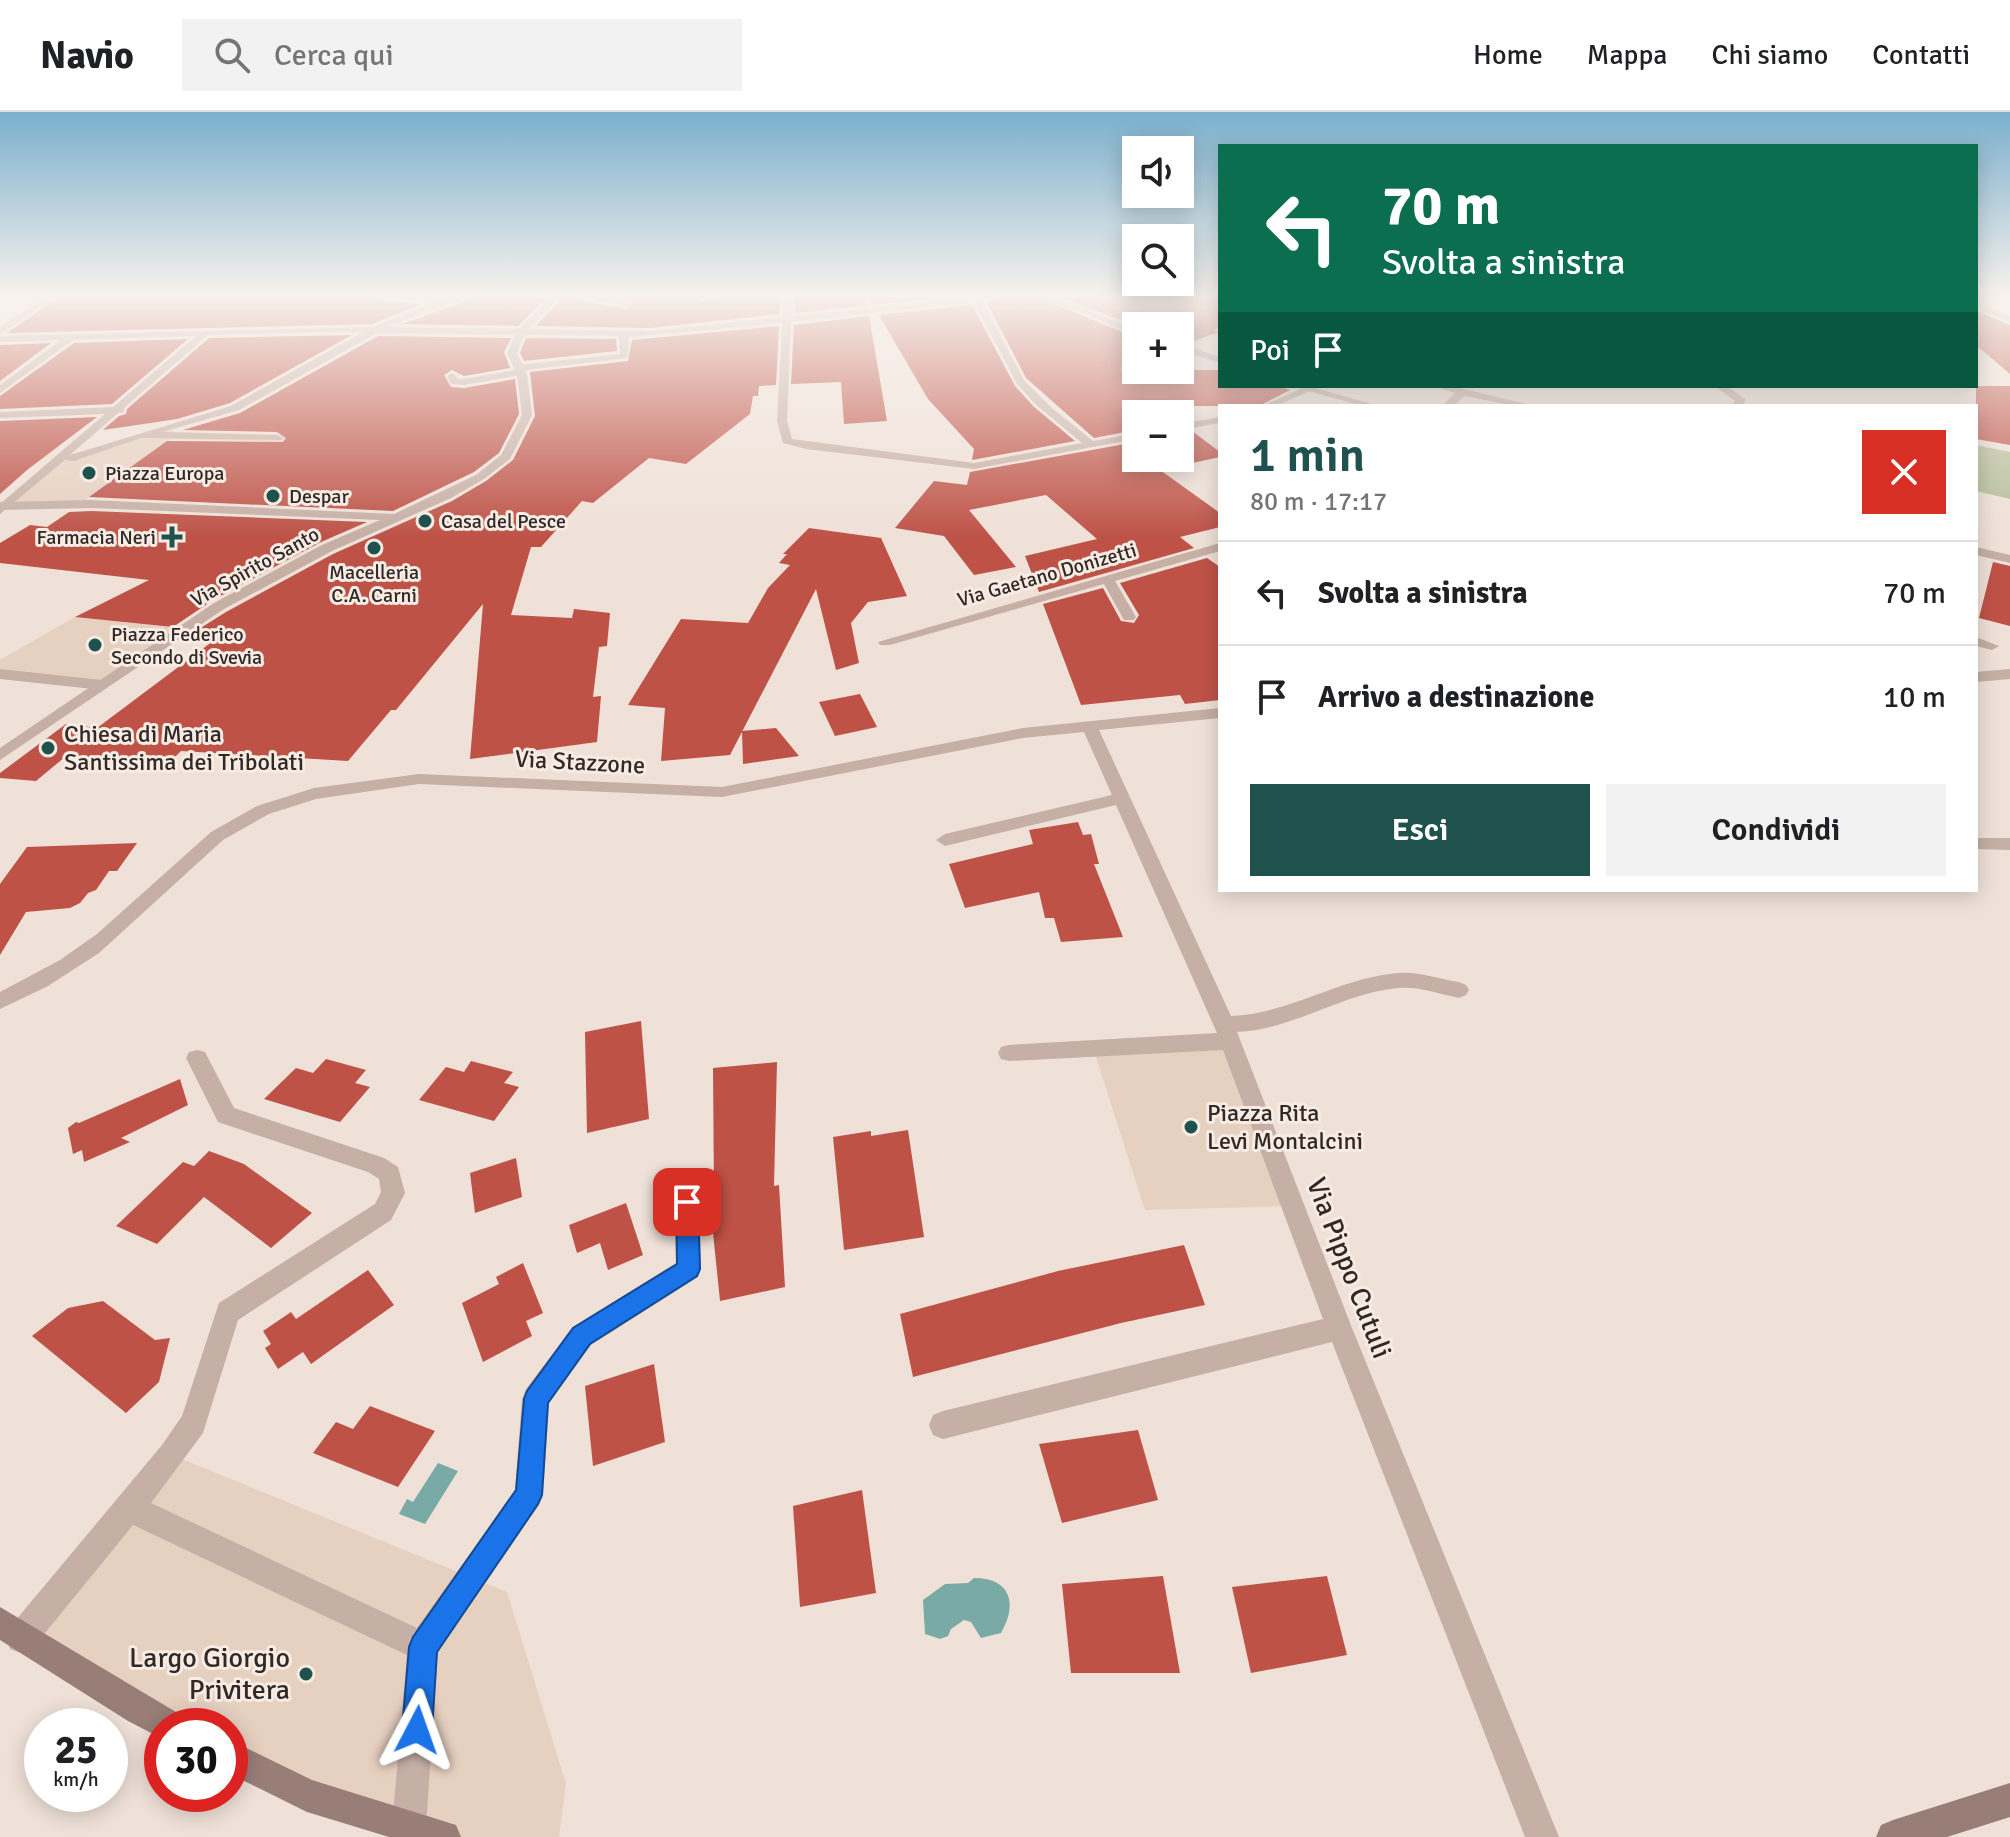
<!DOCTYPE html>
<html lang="it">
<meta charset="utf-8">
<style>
body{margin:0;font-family:Signika,sans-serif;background:#f2f2f2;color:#202124;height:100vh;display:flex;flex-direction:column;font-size:30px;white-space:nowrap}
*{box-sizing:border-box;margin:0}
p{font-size:26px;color:#757577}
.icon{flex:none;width:44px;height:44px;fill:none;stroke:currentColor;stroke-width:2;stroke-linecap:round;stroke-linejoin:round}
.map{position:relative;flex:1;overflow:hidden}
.sheet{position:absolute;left:1218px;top:292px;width:760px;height:488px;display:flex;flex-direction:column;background:#fff;border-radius:0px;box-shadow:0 4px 20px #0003}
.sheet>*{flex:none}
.banner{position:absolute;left:1218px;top:32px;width:760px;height:244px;border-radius:0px;box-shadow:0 4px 20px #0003;background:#0b6e4f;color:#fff;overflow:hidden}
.buttons{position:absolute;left:1122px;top:24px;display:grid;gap:16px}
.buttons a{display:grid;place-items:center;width:72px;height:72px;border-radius:0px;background:#fff;box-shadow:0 4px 20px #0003;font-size:40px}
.speed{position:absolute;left:24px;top:1596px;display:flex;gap:16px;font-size:40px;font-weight:700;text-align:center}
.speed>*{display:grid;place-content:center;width:104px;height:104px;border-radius:50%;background:#fff;box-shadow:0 4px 20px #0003;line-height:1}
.speed small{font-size:20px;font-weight:400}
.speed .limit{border:12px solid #d22;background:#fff;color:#111}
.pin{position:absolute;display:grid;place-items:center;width:68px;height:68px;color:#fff;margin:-34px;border-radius:16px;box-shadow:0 4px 12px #0006}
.me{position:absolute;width:88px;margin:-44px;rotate:4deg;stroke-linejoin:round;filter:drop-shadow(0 0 6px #0008)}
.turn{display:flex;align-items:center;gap:28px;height:168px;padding:0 32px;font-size:36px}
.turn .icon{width:104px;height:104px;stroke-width:2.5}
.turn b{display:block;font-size:56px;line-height:68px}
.then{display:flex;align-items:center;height:76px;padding:0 32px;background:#0003;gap:16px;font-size:30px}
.round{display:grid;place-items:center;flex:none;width:84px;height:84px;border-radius:0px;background:#f2f2f2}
.summary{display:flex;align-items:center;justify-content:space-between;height:136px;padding:0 32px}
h1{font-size:48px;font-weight:600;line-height:60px;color:#1f514d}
.action{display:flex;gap:16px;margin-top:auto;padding:16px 32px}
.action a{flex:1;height:92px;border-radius:0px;background:#1f514d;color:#fff;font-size:32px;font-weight:600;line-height:92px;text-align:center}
.action a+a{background:#f2f2f2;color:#202124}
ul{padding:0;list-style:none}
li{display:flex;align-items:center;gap:24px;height:104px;padding:0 32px;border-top:2px solid #e0e0e0}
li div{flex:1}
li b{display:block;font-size:30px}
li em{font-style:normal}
header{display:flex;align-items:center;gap:48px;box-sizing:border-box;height:112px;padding:0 40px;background:#fff;border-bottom:2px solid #e0e0e0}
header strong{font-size:38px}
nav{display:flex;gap:44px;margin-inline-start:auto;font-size:28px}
.search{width:560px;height:72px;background:#f2f2f2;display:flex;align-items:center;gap:20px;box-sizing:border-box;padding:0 28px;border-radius:0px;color:#757577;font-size:30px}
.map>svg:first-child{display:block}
.green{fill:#b6bd9a}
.plaza{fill:#e6d0c0}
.water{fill:#79aaa5}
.building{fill:#be5247}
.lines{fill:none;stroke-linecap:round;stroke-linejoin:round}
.minor{fill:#c6afa5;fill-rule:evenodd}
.tertiary{fill:#c6afa5;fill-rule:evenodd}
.secondary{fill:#997e77;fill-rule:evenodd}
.route{fill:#1a73e8;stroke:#114b97;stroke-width:2}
.poi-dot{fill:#1f514d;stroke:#f7ece4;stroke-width:3}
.labels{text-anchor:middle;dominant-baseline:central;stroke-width:6;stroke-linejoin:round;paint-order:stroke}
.far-poi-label{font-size:20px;fill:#322826;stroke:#f7ece4;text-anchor:start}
.far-street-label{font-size:20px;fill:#322826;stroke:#f7ece4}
.poi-label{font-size:24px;fill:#322826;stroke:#f7ece4;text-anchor:start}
.street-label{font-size:24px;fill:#322826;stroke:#f7ece4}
.near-street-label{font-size:28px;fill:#322826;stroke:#f7ece4}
.near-poi-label{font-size:28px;fill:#322826;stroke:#f7ece4;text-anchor:end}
</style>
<header>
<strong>Navio</strong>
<div class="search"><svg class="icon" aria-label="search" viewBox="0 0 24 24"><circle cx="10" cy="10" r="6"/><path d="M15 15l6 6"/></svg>Cerca qui</div>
<nav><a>Home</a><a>Mappa</a><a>Chi siamo</a><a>Contatti</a></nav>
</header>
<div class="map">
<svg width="2010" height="1725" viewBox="0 0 2010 1725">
<rect width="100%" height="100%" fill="#efe1d8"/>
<path class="green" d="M1976,333L2010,340V387L1976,379Z"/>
<g class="plaza">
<path d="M168,315L174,320L294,323L285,330L170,327L121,369H111L80,392L9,394L56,353L83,341Z"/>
<path d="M75,505L161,514L186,517L102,573L0,562V548Z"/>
<path d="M1231,929L1293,1094L1145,1098L1093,936Z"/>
<path d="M172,1343L507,1480L566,1672L559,1725H444L230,1644V1614H170L21,1526Z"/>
</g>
<g class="water">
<path d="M438,1351L458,1359L425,1412L399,1402L407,1387L413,1390Z"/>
<path d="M974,1466C1011,1466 1018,1492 1001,1521L981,1526L971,1510L964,1508L951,1517L948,1524L940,1527L925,1522L923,1488L945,1472L968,1471Z"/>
</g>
<g class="building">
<path d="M59,185H370L373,188L421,192L372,212L7,221Z"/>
<path d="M480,185H547L518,214L402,212Z"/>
<path d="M563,185L626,197L632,189L609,185H648L646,188L699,186L700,189L781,185L779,202L650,216L536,214Z"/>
<path d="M795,185H866L867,193L795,201Z"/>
<path d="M868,185H950L873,193Z"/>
<path d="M1005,185H1038L1136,226V252L1119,258H1220V274H1278L1290,278L1259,294H1166L1175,302H1136V318L1094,326L1026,266L987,191Z"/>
<path d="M1059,185H1174L1186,188L1199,185H1220V216L1213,218L1219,220L1188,231L1180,229V214H1137Z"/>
<path d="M972,193L1015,274L1033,294L1075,329L972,348L974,337L928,287L879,203Z"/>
<path d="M1976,199L2010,213V262L1976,233Z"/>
<path d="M869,204L887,309L844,312L841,270L791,272L794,213Z"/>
<path d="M779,214L776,273L759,274L758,284H753L750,302L686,352L649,346L593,391L582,389L541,435H531L511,503L572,506L574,497L610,501L607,534L599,535L593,585L601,584L597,630L470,647L483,492L396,598H391L348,649L181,639L169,651L65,645L36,669L0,666V661L66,612L97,616L225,520L199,517L226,500L333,442L452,389L486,369L513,348L535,304L530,260L628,249L632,228Z"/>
<path d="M352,223L230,291L177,307L103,318L119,304L126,302L127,297L209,226Z"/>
<path d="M378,224L511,226L504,240L510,256L464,264L452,258L444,263L451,275L464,276L515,267L519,302L499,341L474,360L393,399L89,385L167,329L283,330L286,326L277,320L183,318L240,301Z"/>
<path d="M526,226L616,227L617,239L524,249L520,241Z"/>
<path d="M188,227L112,292L0,297V284L74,231Z"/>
<path d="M51,231L0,269V233Z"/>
<path d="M1976,274H2010V333L1976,327Z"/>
<path d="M97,305L27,358L0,382V309Z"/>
<path d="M1192,319L1220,340V345L1160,358L1220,401V415L1180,425L1194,436L1039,480L1025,444L1097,427L1046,383L969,398L1016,455L974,463L944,424L895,416L934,369L967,373L970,360L1136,330V346H1180V321Z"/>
<path d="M91,399L367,410L321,430L213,488L173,515L75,505L149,468L0,451V431L30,413L47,415L69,400Z"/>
<path d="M809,416L881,426L907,484L868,490L851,511L859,551L836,558L816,477L730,643L661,649L665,596L628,593L681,507L748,511L768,476L790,453L779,451L787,442H783Z"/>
<path d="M1207,446L1220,455V588L1185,592L1180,583L1081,593L1043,492L1103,476L1121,509L1134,511L1139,503L1120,471Z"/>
<path d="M1993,450L2010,454V514L1979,506Z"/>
<path d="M860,582L877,615L835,624L819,590Z"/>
<path d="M776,616L799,644L743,652L742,619Z"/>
<path d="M1078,710L1083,723L1091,722L1099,752H1094L1123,825L1061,830L1054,806H1045L1039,780L965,796L949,752L1033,732L1029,718Z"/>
<path d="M137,731L117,759H109L96,778L88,781L80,791L70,796L26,800L0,843V772L27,735Z"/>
<path d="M641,909L649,1007L587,1021L585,920Z"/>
<path d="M326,947L366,958L355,971L370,975L340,1010L264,987L296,956L313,961Z"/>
<path d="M471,949L513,960L504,971L519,975L494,1009L419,988L446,955L464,960Z"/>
<path d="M777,950L774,1074L779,1073L785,1175L720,1189L709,1082L714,1081L713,956Z"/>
<path d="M180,967L188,993L121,1026L130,1030L84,1050L82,1038L73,1042L68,1016L76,1010L79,1011Z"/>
<path d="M908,1018L924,1125L844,1138L833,1025L871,1019V1024Z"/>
<path d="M209,1039L244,1052L312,1101L271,1136L204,1085L157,1132L116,1114L183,1050L194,1054Z"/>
<path d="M516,1046L522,1085L475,1101L470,1061Z"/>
<path d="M626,1091L643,1143L608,1158L600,1131L577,1141L569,1113Z"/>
<path d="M1184,1133L1205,1193L1121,1211L913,1265L900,1202L1058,1159Z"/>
<path d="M523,1151L543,1201L526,1209L532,1224L483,1250L462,1191L499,1172L496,1165Z"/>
<path d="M368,1158L394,1193L311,1252L303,1240L278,1257L265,1236L271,1232L263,1219L291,1200L296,1207Z"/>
<path d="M103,1189L155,1228L170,1226L159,1270L126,1301L32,1224L68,1196Z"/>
<path d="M654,1252L665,1330L593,1354L585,1274Z"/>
<path d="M370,1294L435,1319L398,1375L313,1341L336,1310L353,1317Z"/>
<path d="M1138,1318L1158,1388L1062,1411L1039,1332Z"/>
<path d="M862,1378L876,1481L800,1495L793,1394Z"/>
<path d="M1163,1464L1180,1561H1071L1062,1472Z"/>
<path d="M1327,1464L1347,1543L1251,1561L1232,1475Z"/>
</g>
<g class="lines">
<g class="minor">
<path d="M47,185H56L0,222V215Z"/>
<path d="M373,185L443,188L477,185L444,193L387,215L650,219L782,205L784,185H792V204L975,185H1002L982,189L1024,268L1052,296L1093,329L1136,321V327L974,357L806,337L783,331L777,309L782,211L629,225L628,246L525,258L521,263L464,273L451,272L447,264L452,261L459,267H464L515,258L513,256L518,253L620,242L619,224L377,221L239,298L162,320L277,323L283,326L281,328L141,326L74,349L65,348L0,402V392L105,302L0,306V300L113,295L196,224L73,228L0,281V273L61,228L0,230V224L373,215L434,190ZM974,190L1017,272L1035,292L1082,331L974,351L792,327L787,309L791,210ZM319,220H363L231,294L70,343L118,301L124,300V296L208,223Z"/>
<path d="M570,185H593L630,191L626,194Z"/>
<path d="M1976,190L2010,204V210L1976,196Z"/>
<path d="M1433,274H1451L1535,294H1515L1465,284L1453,294H1442L1455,281Z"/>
<path d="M1715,274H1727L1746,288L1742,294H1731L1735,289Z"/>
<path d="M1303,276L1312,278L1276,294H1262Z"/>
<path d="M1220,305V311L1180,318V312Z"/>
<path d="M1220,431V439L1115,469L1136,505L1134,508H1124L1104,472L890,533H880L878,530Z"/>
<path d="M1976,525L1999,534L1992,538L1976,534Z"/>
<path d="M0,557L102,568L110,573L102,578L0,567Z"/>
<path d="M2010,557V567L1976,570V560Z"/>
<path d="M1220,596V606L1099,618L1231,904C1289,902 1339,866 1398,861C1417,859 1440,867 1459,870L1466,873L1469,878L1466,883L1459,886C1440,882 1417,874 1398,876C1342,881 1293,918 1237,920L1352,1216L1559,1725H1525L1332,1230L943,1327L933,1323L929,1313L933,1303L943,1299L1323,1207L1223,938L1009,949L1001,947L998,941L1001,935L1009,933L1217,921L1116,693L945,734L936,728L945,722L1112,683L1084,620L1023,626L722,685L419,672L316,687L269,702L223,728L99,841L48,874L0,897V880L60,848L97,822L211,720L257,694L314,676L419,662L722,675L1023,616Z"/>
<path d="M1978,726H2010V738L1976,737Z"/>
<path d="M197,938L205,940L234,996L384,1046L398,1055L405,1081L391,1108L238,1208L203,1321L151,1391L417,1516L515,1378L522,1287L526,1277L573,1215L676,1151L675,1090L679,1083L687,1080L695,1083L699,1090L701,1157L698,1165L591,1233L549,1291L543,1383L539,1393L438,1540L426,1714L421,1725H397L392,1714L407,1543L133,1413L32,1537L21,1541L10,1537L6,1526L10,1515L162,1333L182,1304L219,1191L375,1092L381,1080L379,1067L368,1060L218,1010L186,946L189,940Z"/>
</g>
<g class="tertiary">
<path d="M551,185H560L525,221L517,241L527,262L532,303L510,347L484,367L451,386L332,439L224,497L0,648V636L214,491L322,433L380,408L91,396L0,398V390L91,388L394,402L476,363L501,343L522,303L517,262L507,241L518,218Z"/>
<path d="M1041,185H1052L1136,217V223Z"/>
<path d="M1180,232L1220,245V251L1180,238Z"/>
<path d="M1291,274H1308L1379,294H1362Z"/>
<path d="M1976,435L2010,443V451L1976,443Z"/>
</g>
<g class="secondary">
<path d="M0,1495L181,1603L186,1614H162V1627L159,1625L128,1609L0,1528Z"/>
<path d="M230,1628L312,1668L456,1713L461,1725H389L307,1700L230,1662Z"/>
<path d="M2010,1671V1705L1947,1725H1876L1881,1713L1893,1708Z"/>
</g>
</g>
<linearGradient id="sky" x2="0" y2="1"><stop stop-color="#7bb0cd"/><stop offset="0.43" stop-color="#f8f2ed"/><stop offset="1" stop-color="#f8f2ed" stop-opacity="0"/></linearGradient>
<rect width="2010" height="426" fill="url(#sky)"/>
<path class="route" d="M687,1081L694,1084L698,1090L700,1157L697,1164L590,1232L548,1291L542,1383L538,1392L437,1540L432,1618L427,1629L417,1633L406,1629L402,1618L409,1535L413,1525L516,1378L524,1287L527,1279L573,1216L677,1152L676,1090L679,1084Z"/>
<g class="poi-dot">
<circle cx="89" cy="361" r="8"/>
<circle cx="273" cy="384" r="8"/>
<circle cx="425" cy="409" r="8"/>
<path d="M168 413h8v8h8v8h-8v8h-8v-8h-8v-8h8z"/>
<circle cx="374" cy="436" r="8"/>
<circle cx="95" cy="533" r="8"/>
<circle cx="48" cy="636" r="8"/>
<circle cx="1191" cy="1015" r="8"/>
<circle cx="306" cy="1562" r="8"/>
</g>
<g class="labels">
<g class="far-poi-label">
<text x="105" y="361">Piazza Europa</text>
<text x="289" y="384">Despar</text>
<text x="441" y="409">Casa del Pesce</text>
<text x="156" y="425" text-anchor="end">Farmacia Neri</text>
<text x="374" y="460" text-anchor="middle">Macelleria<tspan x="374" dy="23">C.A. Carni</tspan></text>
<text x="111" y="522">Piazza Federico<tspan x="111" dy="23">Secondo di Svevia</tspan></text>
</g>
<g class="far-street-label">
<text transform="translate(255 455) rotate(-29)">Via Spirito Santo</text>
<text transform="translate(1047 463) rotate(-16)">Via Gaetano Donizetti</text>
</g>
<g class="poi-label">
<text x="64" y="622">Chiesa di Maria<tspan x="64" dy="28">Santissima dei Tribolati</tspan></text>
<text x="1207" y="1001">Piazza Rita<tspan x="1207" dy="28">Levi Montalcini</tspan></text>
</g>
<g class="street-label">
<text transform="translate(580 650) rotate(3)">Via Stazzone</text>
</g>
<g class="near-street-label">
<text transform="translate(1349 1156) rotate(69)">Via Pippo Cutuli</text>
</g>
<g class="near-poi-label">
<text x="290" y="1546">Largo Giorgio<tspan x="290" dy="32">Privitera</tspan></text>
</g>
</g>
</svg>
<div class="buttons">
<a><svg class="icon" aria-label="sound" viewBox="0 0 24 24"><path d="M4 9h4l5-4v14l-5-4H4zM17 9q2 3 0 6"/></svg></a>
<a><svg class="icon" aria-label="search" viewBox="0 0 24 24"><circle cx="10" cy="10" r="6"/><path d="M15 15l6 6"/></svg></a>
<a>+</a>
<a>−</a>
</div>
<div class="speed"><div>25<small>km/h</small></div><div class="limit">30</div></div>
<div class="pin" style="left:687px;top:1090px;background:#d93025"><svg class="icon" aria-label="arrive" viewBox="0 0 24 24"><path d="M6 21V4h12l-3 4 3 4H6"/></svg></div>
<svg class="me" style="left:417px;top:1618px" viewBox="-20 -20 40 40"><path d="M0-17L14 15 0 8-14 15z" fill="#1a73e8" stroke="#fff" stroke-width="4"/></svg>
<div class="banner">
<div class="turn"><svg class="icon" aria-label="left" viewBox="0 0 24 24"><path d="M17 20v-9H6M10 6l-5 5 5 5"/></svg><div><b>70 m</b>Svolta a sinistra</div></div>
<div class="then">Poi<svg class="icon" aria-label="arrive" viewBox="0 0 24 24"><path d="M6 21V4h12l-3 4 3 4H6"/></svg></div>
</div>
<section class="sheet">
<div class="summary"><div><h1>1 min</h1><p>80 m · 17:17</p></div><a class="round" style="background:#d93025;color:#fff"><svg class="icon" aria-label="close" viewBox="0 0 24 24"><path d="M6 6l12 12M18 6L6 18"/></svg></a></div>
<ul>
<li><svg class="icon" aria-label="left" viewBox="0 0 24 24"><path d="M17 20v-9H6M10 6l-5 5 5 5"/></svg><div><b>Svolta a sinistra</b></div><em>70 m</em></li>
<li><svg class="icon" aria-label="arrive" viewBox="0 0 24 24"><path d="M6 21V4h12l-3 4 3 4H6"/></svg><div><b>Arrivo a destinazione</b></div><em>10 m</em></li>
</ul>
<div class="action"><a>Esci</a><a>Condividi</a></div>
</section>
</div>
